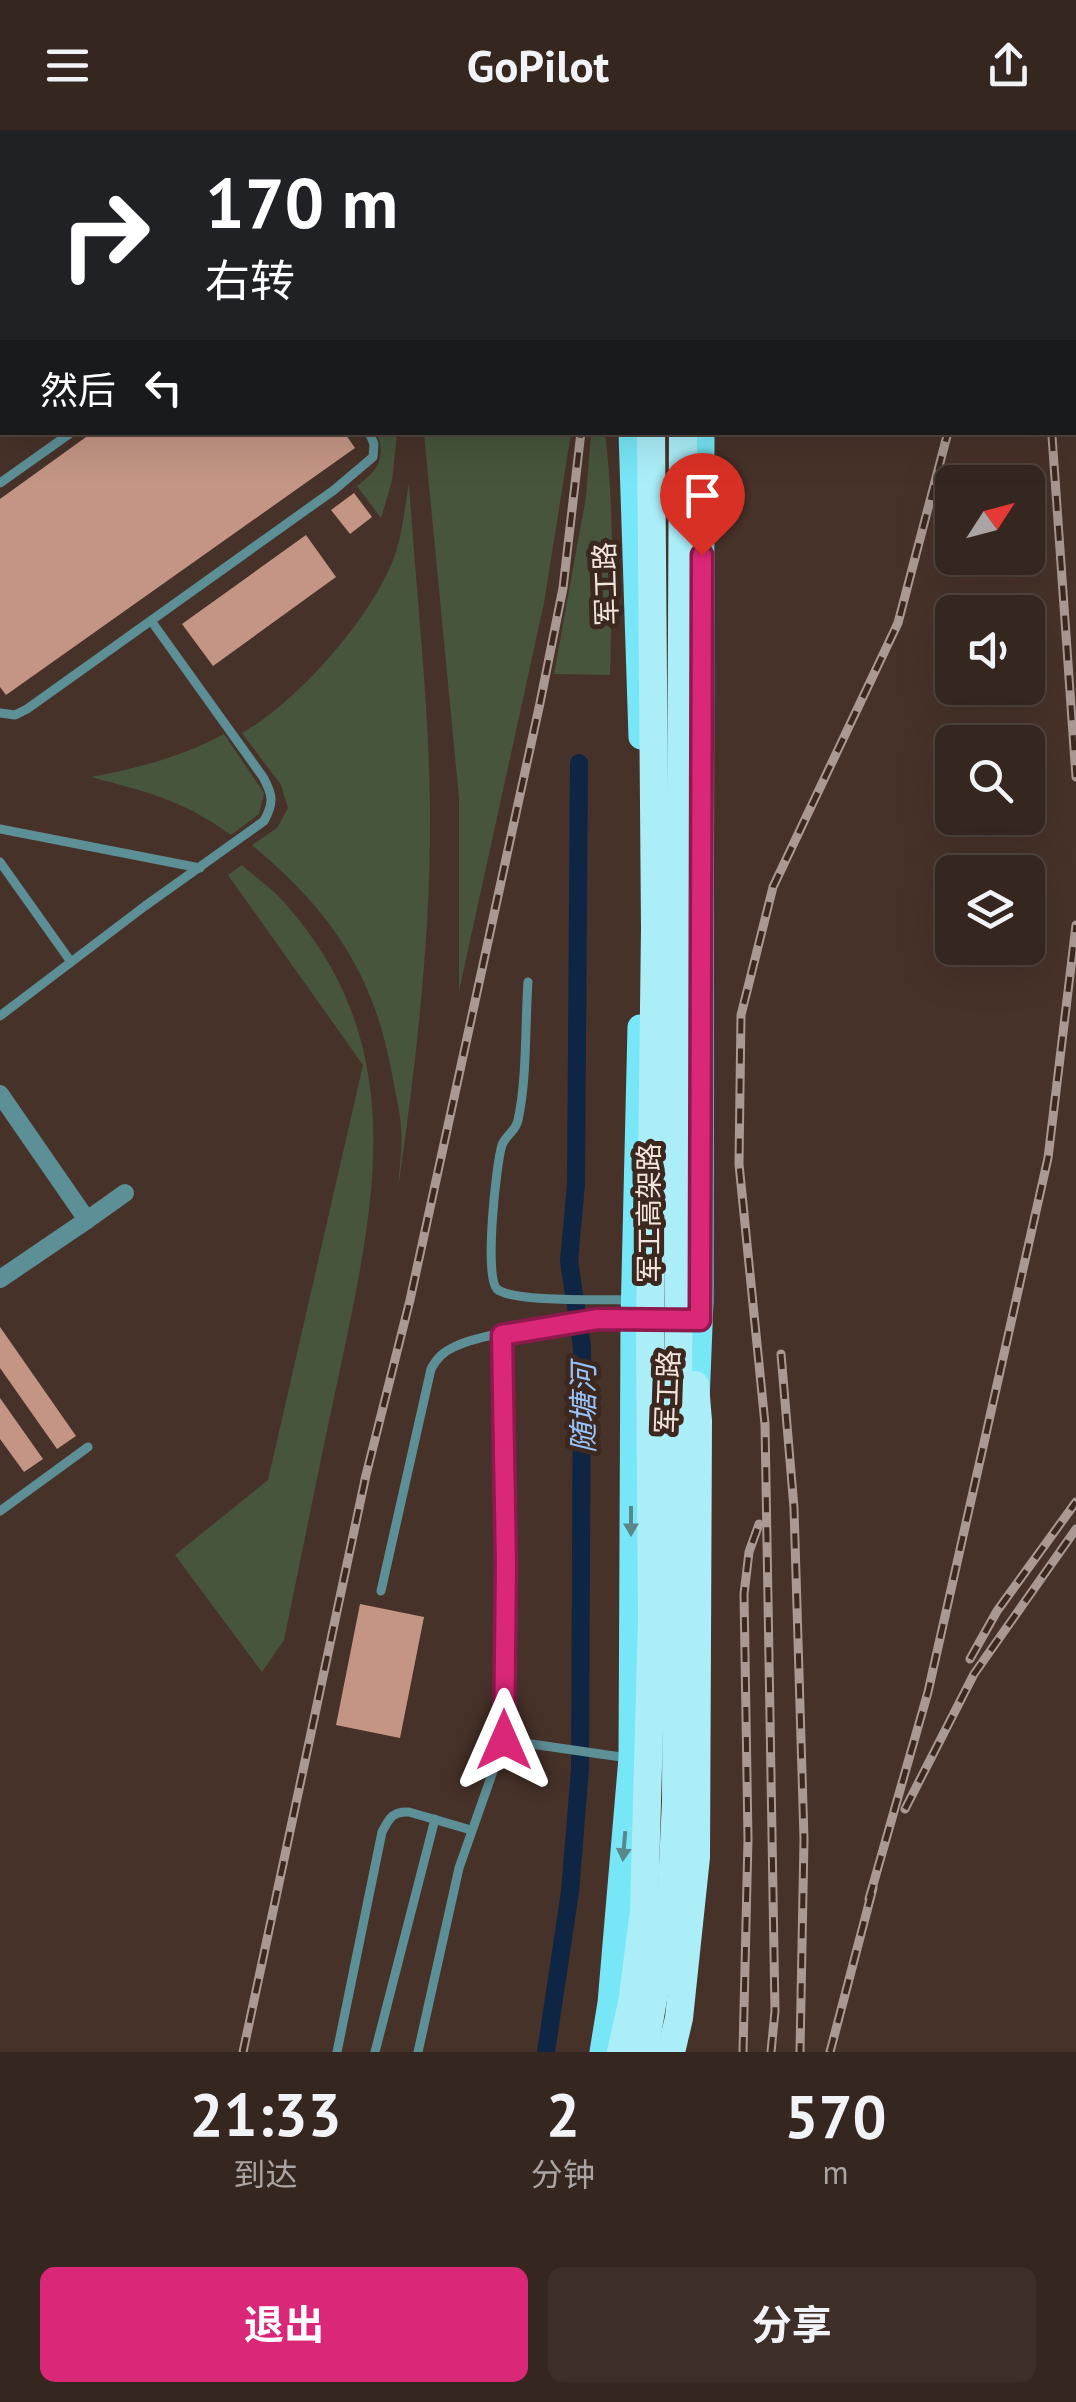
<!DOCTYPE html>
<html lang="zh">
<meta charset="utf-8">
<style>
body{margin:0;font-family:"PT Sans","Noto Sans SC",sans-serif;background:#3d2e28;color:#f1f3f6;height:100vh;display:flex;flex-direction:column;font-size:38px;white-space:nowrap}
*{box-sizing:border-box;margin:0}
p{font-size:32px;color:#aaa5a4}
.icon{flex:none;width:55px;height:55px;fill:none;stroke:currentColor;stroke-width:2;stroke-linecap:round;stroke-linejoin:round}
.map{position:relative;height:1922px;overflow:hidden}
.drawer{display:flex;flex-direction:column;background:#35261f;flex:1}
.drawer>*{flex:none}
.hud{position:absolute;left:0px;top:0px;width:1078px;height:305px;box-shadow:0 10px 40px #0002,0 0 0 2px #4f433d;background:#202124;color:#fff;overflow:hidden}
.needle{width:65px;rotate:54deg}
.buttons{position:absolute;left:935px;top:335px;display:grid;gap:20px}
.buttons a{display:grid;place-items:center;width:110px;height:110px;border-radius:15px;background:#35261f;box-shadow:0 10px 40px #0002,0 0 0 2px #4f433d;font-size:50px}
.pin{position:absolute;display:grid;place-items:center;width:85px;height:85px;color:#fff;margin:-102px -42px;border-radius:50% 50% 50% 0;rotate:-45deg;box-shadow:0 0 10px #0007}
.pin .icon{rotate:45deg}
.me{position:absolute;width:110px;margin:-55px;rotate:0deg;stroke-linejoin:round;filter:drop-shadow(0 0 8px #0008)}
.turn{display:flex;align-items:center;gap:35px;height:210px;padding:0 40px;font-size:45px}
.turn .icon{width:130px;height:130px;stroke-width:2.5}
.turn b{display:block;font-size:70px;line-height:85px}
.then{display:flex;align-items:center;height:95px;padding:0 40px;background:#0003;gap:20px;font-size:38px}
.eta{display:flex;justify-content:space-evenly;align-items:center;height:170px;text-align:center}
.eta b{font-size:60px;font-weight:700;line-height:70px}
.primary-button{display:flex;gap:20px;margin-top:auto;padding:20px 40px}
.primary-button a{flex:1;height:115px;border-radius:15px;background:#db2777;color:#fff;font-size:40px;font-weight:700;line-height:115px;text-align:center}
.primary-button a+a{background:#3d2e28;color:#f1f3f6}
header{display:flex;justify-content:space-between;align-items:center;height:130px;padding:0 40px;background:#35261f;font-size:45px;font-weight:700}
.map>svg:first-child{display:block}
.green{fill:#47553d}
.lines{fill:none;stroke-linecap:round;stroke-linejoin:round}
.canal{stroke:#0e2643;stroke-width:18}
.building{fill:#c49585}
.path{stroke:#8f7d75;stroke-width:2.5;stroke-dasharray:8 8;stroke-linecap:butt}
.service{stroke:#5d8f97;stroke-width:9}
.minor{stroke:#5d8f97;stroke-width:18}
.primary{stroke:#77e6f6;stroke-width:25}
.trunk{stroke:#abeef8;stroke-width:28}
.rail-casing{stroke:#aa9992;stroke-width:9}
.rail{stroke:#3c281f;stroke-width:5;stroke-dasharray:15;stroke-linecap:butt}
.oneway{fill:#5a878a}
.route-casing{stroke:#8e194d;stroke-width:25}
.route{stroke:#db2777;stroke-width:18}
.labels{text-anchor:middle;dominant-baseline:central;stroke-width:10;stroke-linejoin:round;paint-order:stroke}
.street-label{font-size:28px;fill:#f2e5de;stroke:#3c281f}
.water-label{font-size:30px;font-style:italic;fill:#98c4fc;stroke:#3c281f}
</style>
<header><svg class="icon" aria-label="menu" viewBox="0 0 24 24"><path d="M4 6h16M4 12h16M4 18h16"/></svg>GoPilot<svg class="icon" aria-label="share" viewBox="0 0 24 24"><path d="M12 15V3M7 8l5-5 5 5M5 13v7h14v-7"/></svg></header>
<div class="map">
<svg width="1076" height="1922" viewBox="0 0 1076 1922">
<rect width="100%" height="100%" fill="#473229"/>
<g class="green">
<path d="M377,303H397L392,351L381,388L357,356C378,340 386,329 377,303Z"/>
<path d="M424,303H571L544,473L459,861V668Z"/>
<path d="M591,303H605C615,384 612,463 610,545L554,544L586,367Z"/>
<path d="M409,353C416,462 429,570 430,680C431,807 416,933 398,1059C399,1039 403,1017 401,997C400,980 395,962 392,944C374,843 330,780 252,715L277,698L288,678L281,655L242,603C298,572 376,483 396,422C403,400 405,375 409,353Z"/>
<path d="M224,604L264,663L259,684L231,705C183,670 147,662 91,647C138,638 182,627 224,604Z"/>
<path d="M242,735C255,747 270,757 282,770C411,912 376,1067 341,1235C321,1327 303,1418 284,1510L262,1542L175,1425L268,1350L363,935L228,745Z"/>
</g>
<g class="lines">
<path class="canal" d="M546,1922L570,1762L580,1639L582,1217L569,1131L576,1054L579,633"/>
</g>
<g class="building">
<path d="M93,302H344L355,318L6,565L0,557V369Z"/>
<path d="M354,363L372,387L350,404L331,380Z"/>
<path d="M306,405L336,447L213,536L182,494Z"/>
<path d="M0,1197L76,1306L57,1319L0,1238Z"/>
<path d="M0,1268L43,1329L24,1342L0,1309Z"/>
<path d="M360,1474L424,1487L400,1608L336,1595Z"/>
</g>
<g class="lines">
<path class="path" d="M443,0L444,2"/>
<g class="service">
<path d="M322,0L324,2"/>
<path d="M78,2L81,0"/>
<path d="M0,58L2,56"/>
<path d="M0,353L72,302"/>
<path d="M0,583L15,585L27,579L334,360L373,327L374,314L369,302"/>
<path d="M0,699L200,738"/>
<path d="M0,732L71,832"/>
<path d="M528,852C525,895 527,950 518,990C516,1001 506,1005 502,1015C496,1034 484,1147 497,1159C513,1173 608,1169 633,1170"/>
<path d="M0,886L145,776L264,691C274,673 273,665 263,647L152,492"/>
<path d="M0,1381L88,1317"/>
<path d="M381,1461L431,1239C437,1228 443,1222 454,1217C485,1201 591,1189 628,1189"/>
<path d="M504,1610L628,1628"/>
<path d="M337,1922L382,1702C389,1689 392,1681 409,1682L471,1700"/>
<path d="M375,1922L435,1689"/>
<path d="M418,1922L459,1738L504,1610L506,1435L502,1205"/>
</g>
<g class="minor">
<path d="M718,2V0"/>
<path d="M0,964L87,1090L0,1149"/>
<path d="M87,1090L125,1063"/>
</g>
<g class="primary">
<path d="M673,0V2"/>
<path d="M631,302L641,607"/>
<path d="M697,1272L701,1171L702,302"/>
<path d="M602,1922L610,1873L631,1628L633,1189L640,897"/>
</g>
<g class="trunk">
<path d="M605,0V2"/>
<path d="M628,0L629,2"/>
<path d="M653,0V2"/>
<path d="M621,1922L632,1873L644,1781L652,1490L650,1203L655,798L651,302"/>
<path d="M644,1922L672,1757L676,1671L683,302"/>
<path d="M671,1922L679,1888L696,1727L698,1291L695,1255"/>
</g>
<g class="rail-casing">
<g id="rail">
<path d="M585,0L586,2"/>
<path d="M936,0L937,2"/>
<path d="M971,2V0"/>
<path d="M1052,306L1076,647"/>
<path d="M781,1224L794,1378L804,1709L800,1922"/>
<path d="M970,1529L997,1481L1076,1372"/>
<path d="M905,1679L974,1544L1076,1399"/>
<path d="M869,1769L928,1562L1048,1028L1076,795"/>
<path d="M243,1922L366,1345L410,1170L540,573L563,458L581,302"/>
<path d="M743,1922L748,1709L744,1464L749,1422L759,1394"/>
<path d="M771,1922L775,1881L765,1294L739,1034L741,885L773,757L898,493L948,302"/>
<path d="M830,1922L873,1758"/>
</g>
</g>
<use href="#rail" class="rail"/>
</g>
<defs><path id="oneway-solid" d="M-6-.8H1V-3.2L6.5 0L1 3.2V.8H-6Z" transform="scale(2.5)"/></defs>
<g class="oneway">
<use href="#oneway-solid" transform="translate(631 1391) rotate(90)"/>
<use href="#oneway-solid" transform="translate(624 1716) rotate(95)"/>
</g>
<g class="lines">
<g class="route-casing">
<path id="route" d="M504,1610L506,1435L502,1205L598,1189L700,1190L702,425"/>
</g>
<use href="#route" class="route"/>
</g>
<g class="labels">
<g class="street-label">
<text transform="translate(605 454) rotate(-92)">军工路</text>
<text transform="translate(648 1083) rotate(-90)">军工高架路</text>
<text transform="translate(667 1262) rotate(-88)">军工路</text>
</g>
<g class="water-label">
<text transform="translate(582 1278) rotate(-90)">随塘河</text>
</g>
</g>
</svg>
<div class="buttons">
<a><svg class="needle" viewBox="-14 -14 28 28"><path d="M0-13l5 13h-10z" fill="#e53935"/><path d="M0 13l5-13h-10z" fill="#aaa5a4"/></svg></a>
<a><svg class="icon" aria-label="sound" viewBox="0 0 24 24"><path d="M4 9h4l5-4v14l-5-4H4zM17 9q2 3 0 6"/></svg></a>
<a><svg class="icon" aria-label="search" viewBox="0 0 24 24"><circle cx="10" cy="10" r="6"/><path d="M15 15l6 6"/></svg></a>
<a><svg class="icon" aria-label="layers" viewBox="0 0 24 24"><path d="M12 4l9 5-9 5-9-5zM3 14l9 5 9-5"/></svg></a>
</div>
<div class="pin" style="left:702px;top:425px;background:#d93025"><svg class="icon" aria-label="arrive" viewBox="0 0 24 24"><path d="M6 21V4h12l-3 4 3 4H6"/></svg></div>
<svg class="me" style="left:504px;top:1610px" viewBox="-20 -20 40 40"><path d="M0-17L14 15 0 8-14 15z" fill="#db2777" stroke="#fff" stroke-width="4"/></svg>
<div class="hud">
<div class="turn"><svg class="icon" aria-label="right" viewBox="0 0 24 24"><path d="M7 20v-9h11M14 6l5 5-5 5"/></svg><div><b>170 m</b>右转</div></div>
<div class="then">然后<svg class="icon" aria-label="left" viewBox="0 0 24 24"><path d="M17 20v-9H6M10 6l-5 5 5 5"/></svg></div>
</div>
</div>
<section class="drawer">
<div class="eta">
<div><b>21:33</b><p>到达</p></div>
<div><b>2</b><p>分钟</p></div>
<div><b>570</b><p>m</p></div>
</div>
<div class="primary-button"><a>退出</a><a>分享</a></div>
</section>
